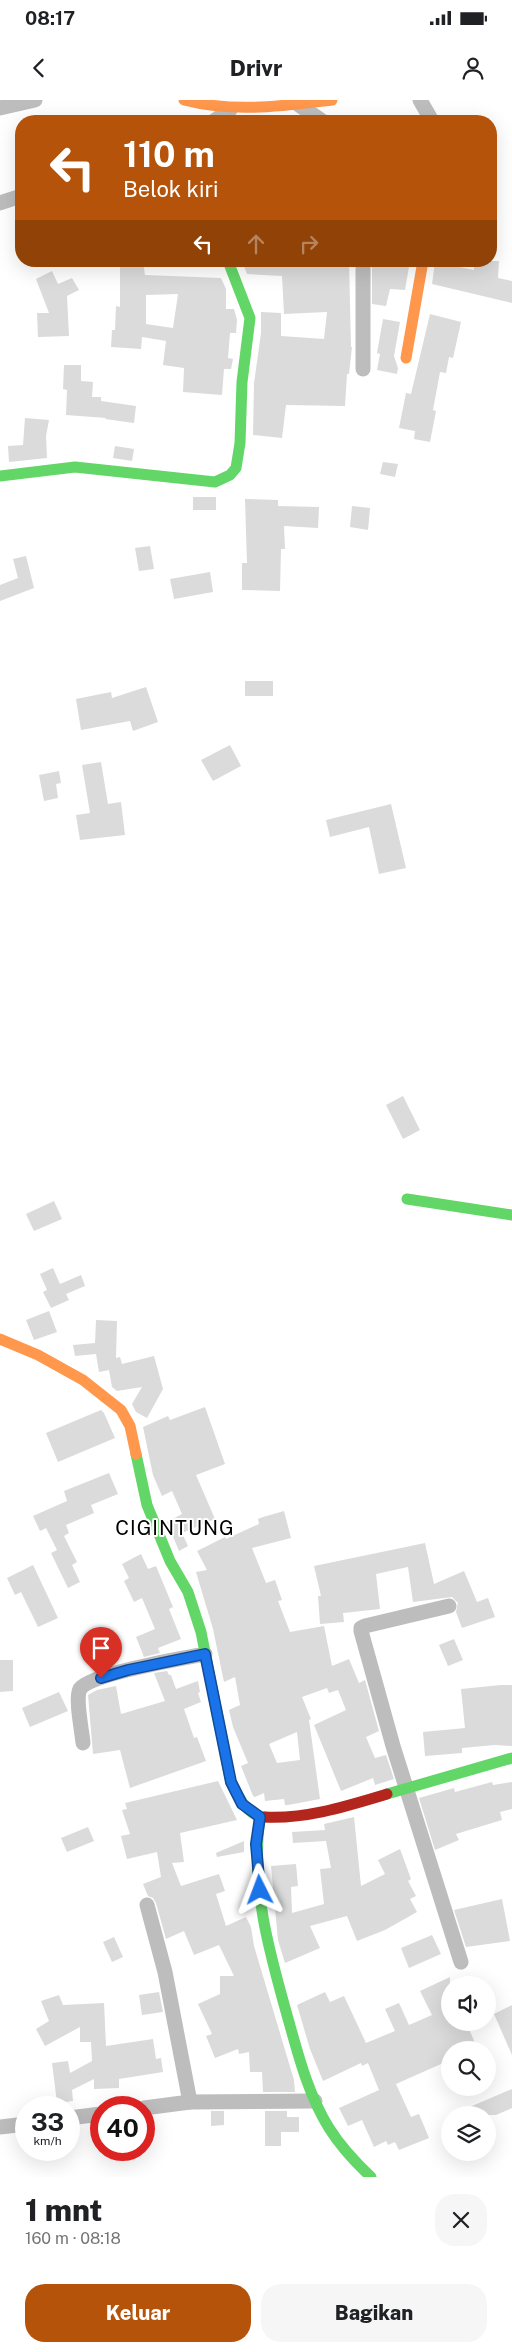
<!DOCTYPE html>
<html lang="id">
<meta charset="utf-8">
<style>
body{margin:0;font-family:"Public Sans",sans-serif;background:#f6f6f6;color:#202124;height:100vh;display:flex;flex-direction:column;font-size:19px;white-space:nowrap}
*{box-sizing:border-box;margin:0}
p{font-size:16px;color:#757577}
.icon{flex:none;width:28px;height:28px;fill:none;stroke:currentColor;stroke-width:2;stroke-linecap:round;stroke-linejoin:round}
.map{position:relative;height:2077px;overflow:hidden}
.details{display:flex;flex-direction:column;background:#fff;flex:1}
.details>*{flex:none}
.hud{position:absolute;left:15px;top:15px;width:482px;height:152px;border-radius:20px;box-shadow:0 5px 20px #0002;background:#b45309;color:#fff;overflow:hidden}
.controls{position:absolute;left:441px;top:1876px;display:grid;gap:10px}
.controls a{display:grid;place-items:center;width:55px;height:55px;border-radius:50%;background:#fff;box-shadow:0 5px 20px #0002;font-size:25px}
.speed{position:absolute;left:15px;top:1996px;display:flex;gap:10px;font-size:25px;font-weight:700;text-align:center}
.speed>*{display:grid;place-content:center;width:65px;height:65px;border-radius:50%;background:#fff;box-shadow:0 5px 20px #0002;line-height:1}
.speed small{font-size:12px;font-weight:400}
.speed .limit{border:8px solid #d22;background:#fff;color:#111}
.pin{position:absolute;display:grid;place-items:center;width:42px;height:42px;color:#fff;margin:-51px -21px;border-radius:50% 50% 50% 0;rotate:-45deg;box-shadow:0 0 5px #0007}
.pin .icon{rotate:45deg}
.me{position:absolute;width:55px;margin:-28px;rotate:357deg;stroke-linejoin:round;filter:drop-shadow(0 0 4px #0008)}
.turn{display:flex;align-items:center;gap:18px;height:105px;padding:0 25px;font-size:22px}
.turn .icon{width:65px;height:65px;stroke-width:2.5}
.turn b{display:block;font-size:35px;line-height:42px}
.lanes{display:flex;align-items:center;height:48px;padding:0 25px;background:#0003;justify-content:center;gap:25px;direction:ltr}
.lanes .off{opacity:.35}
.round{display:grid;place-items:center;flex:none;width:52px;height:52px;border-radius:20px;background:#f6f6f6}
.overview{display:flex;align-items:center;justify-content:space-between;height:85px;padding:0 25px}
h1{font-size:30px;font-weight:800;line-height:38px}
.button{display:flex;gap:10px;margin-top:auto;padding:10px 25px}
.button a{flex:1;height:58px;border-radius:20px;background:#b45309;color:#fff;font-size:20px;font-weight:800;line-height:58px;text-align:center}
.button a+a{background:#f6f6f6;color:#202124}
.status{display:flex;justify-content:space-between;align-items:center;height:35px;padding:0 25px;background:#fff;direction:ltr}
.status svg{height:14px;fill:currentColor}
header{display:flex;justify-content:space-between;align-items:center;height:65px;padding:0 25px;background:#fff;font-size:22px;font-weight:800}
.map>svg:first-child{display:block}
.building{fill:#dbdbdb;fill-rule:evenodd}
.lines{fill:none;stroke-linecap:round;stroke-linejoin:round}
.street{stroke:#bdbdbd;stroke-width:15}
.fast{stroke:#63d668;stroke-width:11}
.slow{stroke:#ff974d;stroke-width:11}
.jam{stroke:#b3261e;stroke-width:11}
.route-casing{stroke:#114b97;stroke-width:12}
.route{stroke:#1a73e8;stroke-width:9}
.labels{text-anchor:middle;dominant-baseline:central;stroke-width:4;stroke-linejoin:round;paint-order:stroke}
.quarter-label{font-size:20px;letter-spacing:1px;fill:#000;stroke:#fff}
</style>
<div class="status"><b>08:17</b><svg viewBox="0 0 49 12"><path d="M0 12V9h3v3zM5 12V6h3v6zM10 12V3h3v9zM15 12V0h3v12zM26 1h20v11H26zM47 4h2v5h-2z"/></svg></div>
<header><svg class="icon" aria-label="back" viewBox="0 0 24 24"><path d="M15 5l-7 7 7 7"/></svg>Drivr<svg class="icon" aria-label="person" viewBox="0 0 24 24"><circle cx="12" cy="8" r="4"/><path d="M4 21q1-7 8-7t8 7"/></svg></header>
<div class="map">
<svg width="512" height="2077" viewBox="0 0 512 2077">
<rect width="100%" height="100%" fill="#fff"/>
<g class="building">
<path d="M120,161H143L145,175L221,178L226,189V209H234L237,220L236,233H230L228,258L233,259L231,269H224L222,295L183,292L184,268L163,265L166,241L142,237L141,249L111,247L112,230H115L116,206L120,207ZM178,194L173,228L146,224V195Z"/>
<path d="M242,161H349L351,247H352L349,274H347L345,306L286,305L282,338L253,335L254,283L261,233V212L281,213V236L324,239L327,212L284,214L282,176L247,174Z"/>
<path d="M372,161H410L405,190L390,189L386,206L372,204Z"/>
<path d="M474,161H499L498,178L512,181V203L432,184L435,162L474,170Z"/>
<path d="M52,171L58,184L72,178L79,190L67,196L69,236L38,237L37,213H49L36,179Z"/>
<path d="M430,214L461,222L453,258L449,257L446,273L440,272L433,310L436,311L430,342L414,339L415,331L399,328L406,293L411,294Z"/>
<path d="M383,219L400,222L394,256L398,268L397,274L377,270L380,254L377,253Z"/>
<path d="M64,265H81V281L93,282L92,297H101V301L136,306L134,323L105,319L106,318L66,315L67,290L63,289Z"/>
<path d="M25,318L49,320L46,336L47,358L9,362L8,346L23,345Z"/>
<path d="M115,346L134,349L132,361L113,358Z"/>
<path d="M383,362L398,364L395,377L380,374Z"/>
<rect x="193" y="397" width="23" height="13"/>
<path d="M245,399L278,400V406L319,407L318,428L284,426L285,449H281L280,491L242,490V463H247Z"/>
<path d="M352,406L370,408L368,430L350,427Z"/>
<path d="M150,446L154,469L139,471L135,448Z"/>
<path d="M26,456L34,488L0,501V485L18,478L13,459Z"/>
<path d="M210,472L213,492L174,499L170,479Z"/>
<rect x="245" y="581" width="28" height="15"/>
<path d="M146,587L158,622L133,631L130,621L81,630L76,599L111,592L112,598Z"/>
<path d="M230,645L241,666L213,681L201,660Z"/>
<path d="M101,662L108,704L121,702L125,735L80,740L76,715L90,713L82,665Z"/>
<path d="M59,671L61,683L56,684L58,698L44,701L39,675Z"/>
<path d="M391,704L406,768L379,774L369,727L330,737L326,720Z"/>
<path d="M403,996L420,1030L403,1039L386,1005Z"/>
<path d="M54,1101L62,1119L34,1131L26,1114Z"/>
<path d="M53,1168L60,1184L81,1175L85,1186L66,1194L69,1200L51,1208L43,1192L47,1190L40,1174Z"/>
<path d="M49,1211L57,1232L34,1240L26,1220Z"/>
<path d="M96,1220L117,1221L116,1258L120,1257L122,1264L154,1256L163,1289L147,1318L136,1312L132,1304L142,1287L117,1291L112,1287L109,1270L99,1272L96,1254L75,1256L73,1245L95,1243Z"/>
<path d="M205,1307L225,1364L196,1375L215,1419L182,1433L188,1446L179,1451L167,1422L182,1414L172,1391L162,1396L153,1375L143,1327L168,1316L170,1320Z"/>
<path d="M101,1310L104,1313L115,1338L58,1362L46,1333Z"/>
<path d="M109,1373L118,1394L91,1405L94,1413L66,1425L69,1433L64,1436L77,1462L72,1465L80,1482L68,1488L51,1453L57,1450L46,1428L40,1431L33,1416L67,1401L64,1391Z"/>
<path d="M284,1411L291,1438L252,1448L266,1483L275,1480L282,1500L278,1501L290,1532L324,1526L332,1566L349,1559L359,1583L365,1580L379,1631L366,1637L375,1658L386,1655L394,1679L375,1685L373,1678L341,1691L314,1625L346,1610L338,1590L329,1593L327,1588L302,1597L311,1619L309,1620L320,1699L288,1705H285L284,1699L265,1701L264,1693L255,1697L253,1696L241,1666L248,1663L233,1627L229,1610L240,1605L235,1577L224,1582L213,1529L196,1472L207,1470L197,1451L225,1437L226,1439L259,1424L258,1419L263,1417ZM297,1632L300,1660L277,1663L269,1644Z"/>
<path d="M425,1443L434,1484L464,1471L477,1502L488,1498L495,1517L462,1528L456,1512L458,1503L452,1497L413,1502L408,1467L376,1474L380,1509L343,1513L344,1522L320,1524L318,1496H321L314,1466Z"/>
<path d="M141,1454L148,1469L156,1466L173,1507L169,1509L181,1539L158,1548L160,1553L144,1557L136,1537L155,1529L142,1498L134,1502L124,1481L129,1478L122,1464Z"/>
<path d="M33,1465L58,1518L38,1527L21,1492L15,1495L7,1478Z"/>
<path d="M454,1539L463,1560L448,1566L439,1545Z"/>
<path d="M0,1560H13V1591L0,1592Z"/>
<path d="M167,1571L169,1575H171L176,1589L198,1581L200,1592L198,1593L201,1602L184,1609L194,1638L197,1637L206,1661L130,1688L120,1650L93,1654L88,1595L97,1590L116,1586L121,1614L165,1601L154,1573Z"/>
<path d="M501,1585H512V1646L495,1645L462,1648V1653L425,1656L423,1632L465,1628L461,1589Z"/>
<path d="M59,1592L68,1611L30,1627L22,1608Z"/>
<path d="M218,1681L237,1720L180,1733L184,1762L172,1763L181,1786L219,1774L225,1791L216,1794L226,1826L246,1817L251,1827L254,1846L294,1980L295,1992H263L262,1972H250L249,1952L239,1954L238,1949L215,1958L206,1936L212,1934L198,1904L220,1894V1876H234L219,1845L194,1855L184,1831L166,1839L156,1803L153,1798L148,1796L143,1784L161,1777L157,1752L127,1759L121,1736L130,1734L122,1710L127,1709L125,1703Z"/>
<path d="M492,1682L493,1685L512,1682V1709L500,1712L502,1720L456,1734L459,1740L435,1750L419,1698L454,1688L455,1692Z"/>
<path d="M354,1717L361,1786L385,1774L378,1760L400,1749L411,1779L408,1781L416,1796L410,1799L417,1812L385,1830L357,1841L347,1816L310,1826L320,1848L285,1863L278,1840L271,1766L296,1764L298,1786L291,1787L292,1813L324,1804L320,1769L331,1768L326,1741L293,1743L292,1732L325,1730L324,1724Z"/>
<path d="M88,1727L94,1741L67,1752L61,1738Z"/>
<path d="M244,1741V1752L217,1757L216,1753Z"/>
<path d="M502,1799L510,1841L466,1847L454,1810Z"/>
<path d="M432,1835L441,1854L409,1868L401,1848Z"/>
<path d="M114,1837L123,1857L112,1862L103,1842Z"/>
<path d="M450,1877V1922H466L475,1943L459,1950H450V1960L396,1984L411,2017L419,2014L429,2038L399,2050L395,2042L388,2045L386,2041L374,2047L362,2020L348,2026L339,2008L379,1990L368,1963L362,1966L361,1963L323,1981L310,1949L297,1905L325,1892L330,1902L344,1896L366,1943L395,1931L385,1909L399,1903L409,1925L432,1915L420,1891Z"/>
<path d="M159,1892L163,1912L142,1915L139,1895Z"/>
<path d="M59,1895L63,1905L104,1903L106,1946L153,1939L156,1959L161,1958L163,1972L119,1979V1988L94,1989V1979L72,1990L73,2001L57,2003L52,1963L68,1961L70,1973L92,1961L91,1942H80V1927L45,1946L36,1929L49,1921L41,1901Z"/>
<path d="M512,1905V1955L494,1914Z"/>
<path d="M512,1989V2008L496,2015H451Z"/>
<path d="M211,2011H224V2025L211,2026Z"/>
<path d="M265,2011H287V2017H299V2032H281V2046H265Z"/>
</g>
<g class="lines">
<g class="street">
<path d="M420,0L432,21"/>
<path d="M295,2L322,21"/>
<path d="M0,8L35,0"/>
<path d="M214,21L230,10"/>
<path d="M0,103L21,96"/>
<path d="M363,161V269"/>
<path d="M449,1506L365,1526L361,1528V1531L393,1646L461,1862"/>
<path d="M83,1643C82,1631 75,1598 80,1589C90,1574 184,1558 205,1554"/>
<path d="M147,1805L165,1872L190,2002"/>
<path d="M144,2008L190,2002L315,2001"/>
<path d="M69,2018L101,2014"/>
<path d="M0,2027L26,2024"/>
</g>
<g class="fast">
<path d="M0,376L75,367L215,382L230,375L236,368L240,343L242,282L250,218L228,161"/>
<path d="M407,1099L512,1115"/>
<path d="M136,1354L147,1405L170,1461L188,1492L201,1532L231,1683C238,1696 248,1717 265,1717"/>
<path d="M387,1694L512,1658"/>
<path d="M260,1717C250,1787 270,1855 289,1922C299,1958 309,1996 329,2028C341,2047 355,2062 371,2077"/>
</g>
<g class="slow">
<path d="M184,0C234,13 282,6 332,0"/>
<path d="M406,258L423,161"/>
<path d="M0,1239L38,1255L83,1280L121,1310L130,1326L136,1354"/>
</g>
<path class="jam" d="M265,1717C307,1719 347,1706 387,1694"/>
</g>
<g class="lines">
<g class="route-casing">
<path id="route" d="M101,1578L128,1570L205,1554L231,1682L242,1704L260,1717L256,1744L260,1790"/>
</g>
<use href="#route" class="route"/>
</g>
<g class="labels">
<g class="quarter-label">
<text x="175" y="1428">CIGINTUNG</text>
</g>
</g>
</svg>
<div class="controls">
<a><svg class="icon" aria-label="sound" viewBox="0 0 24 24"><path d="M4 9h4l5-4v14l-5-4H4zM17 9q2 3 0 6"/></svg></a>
<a><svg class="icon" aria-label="search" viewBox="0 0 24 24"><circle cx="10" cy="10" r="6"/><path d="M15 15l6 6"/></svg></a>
<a><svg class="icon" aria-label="layers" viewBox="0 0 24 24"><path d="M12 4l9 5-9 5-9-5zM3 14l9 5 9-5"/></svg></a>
</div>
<div class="speed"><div>33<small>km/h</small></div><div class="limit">40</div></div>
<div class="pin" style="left:101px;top:1578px;background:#d93025"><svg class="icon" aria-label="arrive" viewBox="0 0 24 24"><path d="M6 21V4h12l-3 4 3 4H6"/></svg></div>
<svg class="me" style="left:260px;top:1790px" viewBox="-20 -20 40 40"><path d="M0-17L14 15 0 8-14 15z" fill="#1a73e8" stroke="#fff" stroke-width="4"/></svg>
<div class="hud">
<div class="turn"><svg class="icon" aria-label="left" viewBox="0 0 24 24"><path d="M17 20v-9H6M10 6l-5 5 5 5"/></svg><div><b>110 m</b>Belok kiri</div></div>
<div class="lanes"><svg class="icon" aria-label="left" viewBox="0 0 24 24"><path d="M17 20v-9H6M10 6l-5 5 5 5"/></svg><svg class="icon off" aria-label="ahead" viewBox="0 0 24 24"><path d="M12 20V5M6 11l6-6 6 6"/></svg><svg class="icon off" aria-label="right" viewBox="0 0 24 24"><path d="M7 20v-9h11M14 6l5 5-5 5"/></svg></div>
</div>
</div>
<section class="details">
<div class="overview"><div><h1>1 mnt</h1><p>160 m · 08:18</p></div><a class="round"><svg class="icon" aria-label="close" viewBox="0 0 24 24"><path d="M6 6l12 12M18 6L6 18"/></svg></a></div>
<div class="button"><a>Keluar</a><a>Bagikan</a></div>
</section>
